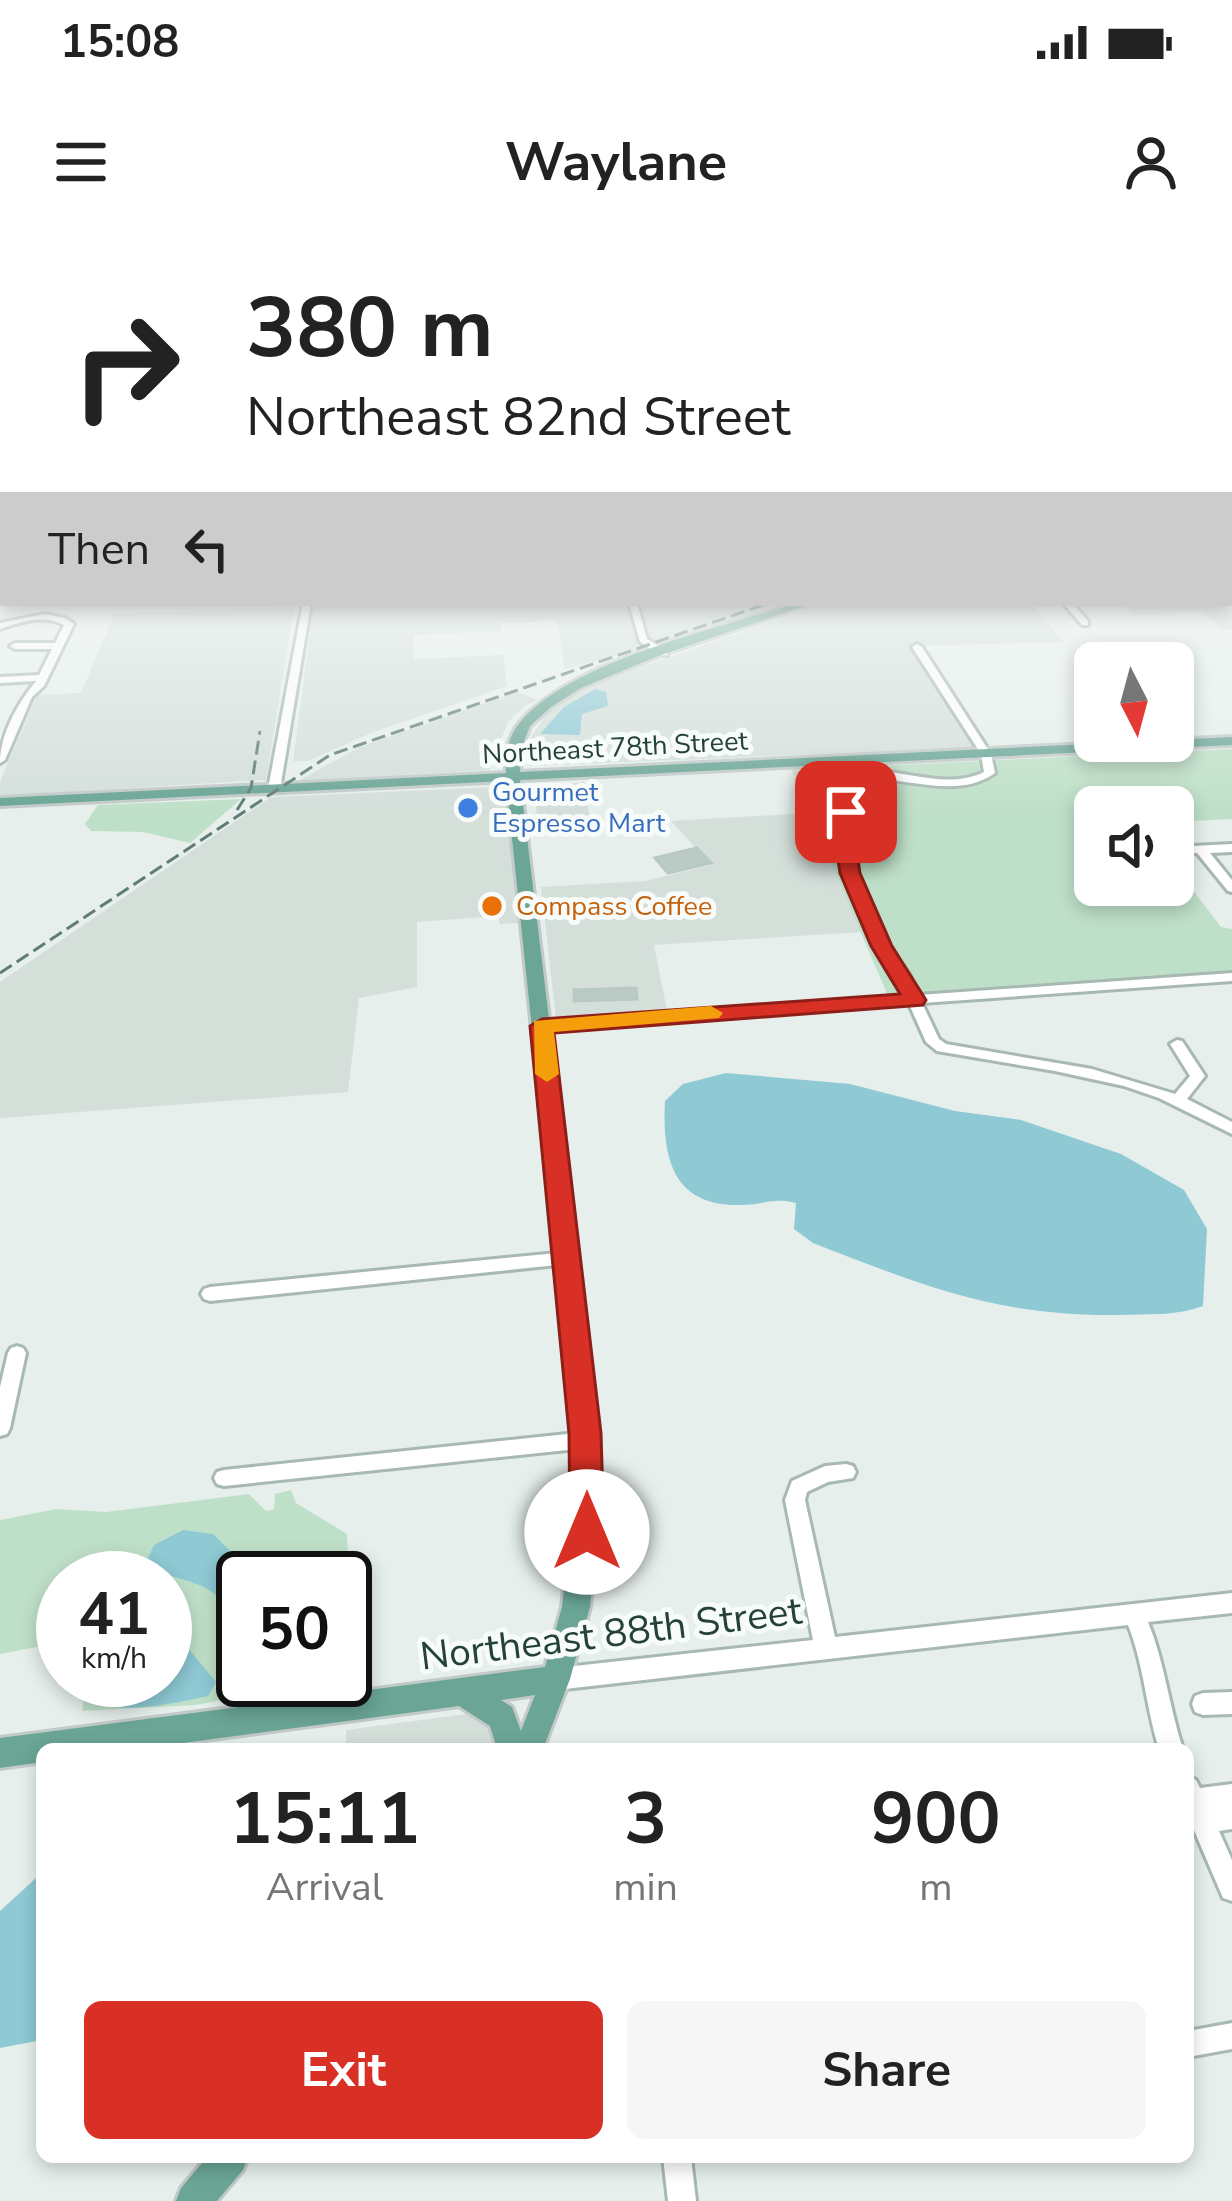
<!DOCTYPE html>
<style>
body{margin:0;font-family:"Nunito Sans",sans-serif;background:#f6f6f6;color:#222;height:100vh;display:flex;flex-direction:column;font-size:45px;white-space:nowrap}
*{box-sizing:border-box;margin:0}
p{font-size:39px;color:#767676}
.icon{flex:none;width:66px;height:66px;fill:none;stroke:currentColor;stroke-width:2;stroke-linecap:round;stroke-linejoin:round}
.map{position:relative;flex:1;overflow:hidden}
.sheet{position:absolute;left:36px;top:1503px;width:1158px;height:420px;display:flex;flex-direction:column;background:#fff;border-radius:18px;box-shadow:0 6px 18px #0003}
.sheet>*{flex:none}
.hud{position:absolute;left:0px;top:0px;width:1233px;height:366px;box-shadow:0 6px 18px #0003;background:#fff;color:#222;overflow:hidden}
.needle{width:78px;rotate:174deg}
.buttons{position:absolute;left:1074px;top:402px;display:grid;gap:24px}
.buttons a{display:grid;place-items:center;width:120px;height:120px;border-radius:18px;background:#fff;box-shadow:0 6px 18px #0003;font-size:60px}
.speed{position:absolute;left:36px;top:1311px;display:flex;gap:24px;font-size:60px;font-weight:700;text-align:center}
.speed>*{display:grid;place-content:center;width:156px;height:156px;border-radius:50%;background:#fff;box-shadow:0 6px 18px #0003;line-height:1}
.speed small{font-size:30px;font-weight:400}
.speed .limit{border:6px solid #111;border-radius:18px;background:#fff;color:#111}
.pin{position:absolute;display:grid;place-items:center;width:102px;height:102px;color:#fff;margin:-51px;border-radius:24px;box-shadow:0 6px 18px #0006}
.me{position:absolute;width:132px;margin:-66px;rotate:0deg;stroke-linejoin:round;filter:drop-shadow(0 0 9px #0008)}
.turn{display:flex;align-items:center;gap:42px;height:252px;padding:0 48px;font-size:54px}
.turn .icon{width:156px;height:156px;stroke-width:2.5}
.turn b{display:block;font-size:84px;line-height:102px}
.then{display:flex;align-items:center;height:114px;padding:0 48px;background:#0003;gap:24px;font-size:45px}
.eta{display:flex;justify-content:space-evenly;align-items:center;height:204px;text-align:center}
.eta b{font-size:72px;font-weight:700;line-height:84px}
.cta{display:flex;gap:24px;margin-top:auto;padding:24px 48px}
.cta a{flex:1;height:138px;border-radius:18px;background:#d93025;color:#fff;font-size:48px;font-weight:700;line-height:138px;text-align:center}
.cta a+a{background:#f6f6f6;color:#222}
.status{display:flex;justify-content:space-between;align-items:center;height:84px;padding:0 60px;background:#fff;direction:ltr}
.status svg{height:33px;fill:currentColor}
header{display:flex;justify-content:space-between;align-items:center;height:156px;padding:0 48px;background:#fff;font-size:54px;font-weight:700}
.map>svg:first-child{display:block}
.built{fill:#d4dfda}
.green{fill:#bfe0c8}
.water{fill:#8ec9d4}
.building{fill:#bbcac4;stroke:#b8c9c2;stroke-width:3}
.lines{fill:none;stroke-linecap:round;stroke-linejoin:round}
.minor-casing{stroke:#a8b8b2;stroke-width:6}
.major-casing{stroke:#c2cac8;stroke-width:6}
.minor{fill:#fff;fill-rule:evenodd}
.major{fill:#6aa596;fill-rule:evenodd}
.rail{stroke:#5f7d75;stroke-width:3;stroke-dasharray:14 6;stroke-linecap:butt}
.route{fill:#d93025;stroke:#8d1f18;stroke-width:3}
.slow{fill:#f59e0b}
.shop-dot{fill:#3f7fe0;stroke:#f7fbf9;stroke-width:4.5}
.food-dot{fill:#e8710a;stroke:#f7fbf9;stroke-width:4.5}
.labels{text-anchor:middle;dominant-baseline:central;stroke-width:10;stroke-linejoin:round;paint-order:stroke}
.far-street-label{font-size:27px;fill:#24423a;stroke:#f7fbf9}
.far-shop-label{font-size:27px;fill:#366cbe;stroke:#f7fbf9;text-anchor:start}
.far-food-label{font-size:27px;fill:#c56008;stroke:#f7fbf9;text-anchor:start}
.near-street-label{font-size:39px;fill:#24423a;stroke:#f7fbf9}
</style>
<div class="status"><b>15:08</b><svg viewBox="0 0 49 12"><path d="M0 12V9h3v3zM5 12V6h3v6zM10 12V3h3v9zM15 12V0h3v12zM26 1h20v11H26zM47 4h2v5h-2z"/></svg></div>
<header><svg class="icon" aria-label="menu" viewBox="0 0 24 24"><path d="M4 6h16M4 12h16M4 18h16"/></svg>Waylane<svg class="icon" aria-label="person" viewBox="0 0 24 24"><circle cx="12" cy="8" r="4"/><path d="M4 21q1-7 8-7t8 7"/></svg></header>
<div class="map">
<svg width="1232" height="1961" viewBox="0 0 1232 1961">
<rect width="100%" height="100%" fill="#e6efeb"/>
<g class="built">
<path d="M1230,298L1232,389H1222L1202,371L1134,375L1121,363H1230Z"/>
<path d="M314,363H782L663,404L565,429L557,381L501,383V391L413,395L414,419L503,415L507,446L371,493L308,521H293Z"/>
<path d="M825,363H1031L1063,402L916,406L984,507L530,526L528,502L547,473L571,456L607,439Z"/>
<path d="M294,367L266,540L0,556V542L37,455L81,453L114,374Z"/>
<path d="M517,452L538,460L524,466L508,482L489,530L298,541L360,507Z"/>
<path d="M814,529L845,601L824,605L861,692L654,705L667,771L556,778L541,647L645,641L711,625L671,581L809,573L792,530Z"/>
<path d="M584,542L591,584L538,587L534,547Z"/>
<path d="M494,547L506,550L520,683L500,684L498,676L417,682V747L359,758L348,852L0,878V742L271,557Z"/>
<path d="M474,1473L484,1475L502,1509H346V1490Z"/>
</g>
<g class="green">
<path d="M1232,509V579L1173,582V567H1095V645H1173V624L1221,687L1232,689V735L888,756L823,604L845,600L814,529Z"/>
<path d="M241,559L190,603L143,592L91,591L85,584L98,565Z"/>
<path d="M291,1250L296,1263L347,1294L354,1435L345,1436V1338H243V1440H327L196,1465L82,1471L86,1440H165V1338H63V1402L0,1414V1280L56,1269L106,1272L249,1254L266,1271L274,1269L275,1254Z"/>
</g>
<g class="water">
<path d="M595,449L606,452L608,466L582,474L580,495L540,494L564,467Z"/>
<path d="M726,833L850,844L955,871L1021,880L1121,914L1184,950L1207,989L1203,1066C1176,1076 1149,1074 1120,1075C999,1077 924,1046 813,1003L794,989L796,963C774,957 762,965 741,965C673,967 662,918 665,861L683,844Z"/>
<path d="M183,1290L213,1294L258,1338H243V1396L237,1394C225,1343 196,1345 152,1330L147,1320L154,1305Z"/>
<path d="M165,1390L174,1391L216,1442L208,1456C174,1463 123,1476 91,1460L94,1440H165Z"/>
<path d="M42,1624V1800L0,1808V1671L36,1638Z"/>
</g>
<g class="building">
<path d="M697,608L711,623L668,633L655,618Z"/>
<path d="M636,748L637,759L574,761V750Z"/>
</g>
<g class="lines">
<g class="minor-casing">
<g id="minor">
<path d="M0,314H3V323L0,324Z"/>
<rect x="0" y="350" width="3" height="6"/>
<path d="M303,363H311L280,549L274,552L268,549Z"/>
<path d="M629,363H637L647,399L667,411V415H661L640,402Z"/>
<path d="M1063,363H1072L1088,381V385H1082Z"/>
<path d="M45,374L65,378L74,384L44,446L32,457L5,520L0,523C0,494 18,463 36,441L0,443V437L39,435L52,409H15L10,406L15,403H55L64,385C43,374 21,382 0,389V383Z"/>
<path d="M917,404L922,407L991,514L995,533C952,564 893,529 843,541L840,547L861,594L856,633L888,706L909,734L918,755L1232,733V741L922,763L939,799L946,804L1092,829L1175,854L1190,836L1170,804L1177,800L1182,801L1205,836L1187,859L1232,882V894L1159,858L1124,846L1055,831L937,811L926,802L909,764L542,790L535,786L542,782L905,756L895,734L875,706L844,633L849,594L828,547L835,537C849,533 861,530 875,531C911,532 950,549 984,532L981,514L912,407Z"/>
<path d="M1232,604V612L1210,613L1232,640V652L1228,651L1197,613L1173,615V607Z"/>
<path d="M567,1012L573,1014L575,1018L573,1022L567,1024L210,1061L204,1059L201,1054L204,1049L210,1047Z"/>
<path d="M17,1106L23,1108L26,1113L10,1188L7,1194L0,1196V1147L8,1113L11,1108Z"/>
<path d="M586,1192L593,1194L596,1200L593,1206L586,1208L224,1246L217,1244L214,1238L217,1232L224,1230Z"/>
<path d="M846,1224L853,1226L856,1232L853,1238L828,1242L807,1252L805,1260L835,1397L1232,1353V1373L1148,1382C1165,1423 1169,1467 1183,1509H1159C1146,1468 1144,1425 1128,1385L556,1450L548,1447L545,1439L548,1431L556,1428L813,1400L785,1260L792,1241L825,1226Z"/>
<path d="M1232,1452V1474L1203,1475L1195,1472L1192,1464L1195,1456L1203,1453Z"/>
<path d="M1188,1536L1196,1540L1200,1548L1232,1544V1589L1219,1591L1232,1620V1661L1223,1658L1188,1576Z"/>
<path d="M1232,1783V1809L1188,1817V1791Z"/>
<path d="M663,1917H691L696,1961H668Z"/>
</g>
</g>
<g class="major-casing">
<g id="major">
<path d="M797,363H814L661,415L581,448L551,467L530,486L521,510L520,532L1232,497V505L520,540L578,1018L601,1251L590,1367L570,1439L543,1509H497L490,1486L459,1466L138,1509H42V1522L0,1528V1498L545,1427L562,1367L575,1251L556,1018L506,541L0,566V558L506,533C505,514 508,495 522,480C575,420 720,388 797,363ZM535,1455L521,1491L512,1467L501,1460Z"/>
<path d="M207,1917H248L243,1930L217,1961H176L181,1948Z"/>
</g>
</g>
<use href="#minor" class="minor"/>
<use href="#major" class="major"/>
<g class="rail">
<path d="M237,570L251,548L260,491"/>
<path d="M0,733L330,515L769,363"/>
</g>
</g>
<linearGradient id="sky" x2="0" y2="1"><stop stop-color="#84bce0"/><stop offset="0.52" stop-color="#f4f8f6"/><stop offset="1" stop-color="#f4f8f6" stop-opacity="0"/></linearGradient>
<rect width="1232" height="573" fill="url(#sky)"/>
<path class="route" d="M846,566L852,568L865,594L858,620L860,633L892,706L926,760L923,765L554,793L601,1193L604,1292L599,1302L587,1306L575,1302L570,1292L569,1193L530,786L542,779L900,754L871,706L840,633L838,620L846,594L836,572Z"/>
<path class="slow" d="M711,766L723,773L719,778L554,792L559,834L547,842L535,834L534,781Z"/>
<circle class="shop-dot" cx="468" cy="568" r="12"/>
<circle class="food-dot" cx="492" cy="666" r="12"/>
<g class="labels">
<g class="far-street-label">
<text transform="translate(615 508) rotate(-3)">Northeast 78th Street</text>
</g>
<g class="far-shop-label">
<text x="492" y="552">Gourmet<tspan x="492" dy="31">Espresso Mart</tspan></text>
</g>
<g class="far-food-label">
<text x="516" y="666">Compass Coffee</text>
</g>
<g class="near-street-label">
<text transform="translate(611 1394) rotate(-7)">Northeast 88th Street</text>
</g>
</g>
</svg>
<div class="buttons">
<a><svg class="needle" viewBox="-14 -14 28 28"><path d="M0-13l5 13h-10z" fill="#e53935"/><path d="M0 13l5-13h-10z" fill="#767676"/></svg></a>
<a><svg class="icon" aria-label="sound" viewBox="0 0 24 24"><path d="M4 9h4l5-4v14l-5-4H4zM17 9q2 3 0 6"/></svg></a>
</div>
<div class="speed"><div>41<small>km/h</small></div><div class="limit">50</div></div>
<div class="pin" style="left:846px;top:572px;background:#d93025"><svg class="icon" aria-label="arrive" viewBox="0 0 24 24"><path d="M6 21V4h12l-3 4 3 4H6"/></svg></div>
<svg class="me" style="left:587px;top:1292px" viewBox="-20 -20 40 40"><circle r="19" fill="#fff"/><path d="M0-13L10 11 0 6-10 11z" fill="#d93025"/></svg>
<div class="hud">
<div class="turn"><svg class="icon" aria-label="right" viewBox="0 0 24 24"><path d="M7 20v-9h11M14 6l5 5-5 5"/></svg><div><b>380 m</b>Northeast 82nd Street</div></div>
<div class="then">Then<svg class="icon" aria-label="left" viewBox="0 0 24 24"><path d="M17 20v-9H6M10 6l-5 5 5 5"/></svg></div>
</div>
<section class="sheet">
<div class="eta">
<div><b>15:11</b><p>Arrival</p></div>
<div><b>3</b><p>min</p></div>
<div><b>900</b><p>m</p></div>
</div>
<div class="cta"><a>Exit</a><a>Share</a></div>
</section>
</div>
